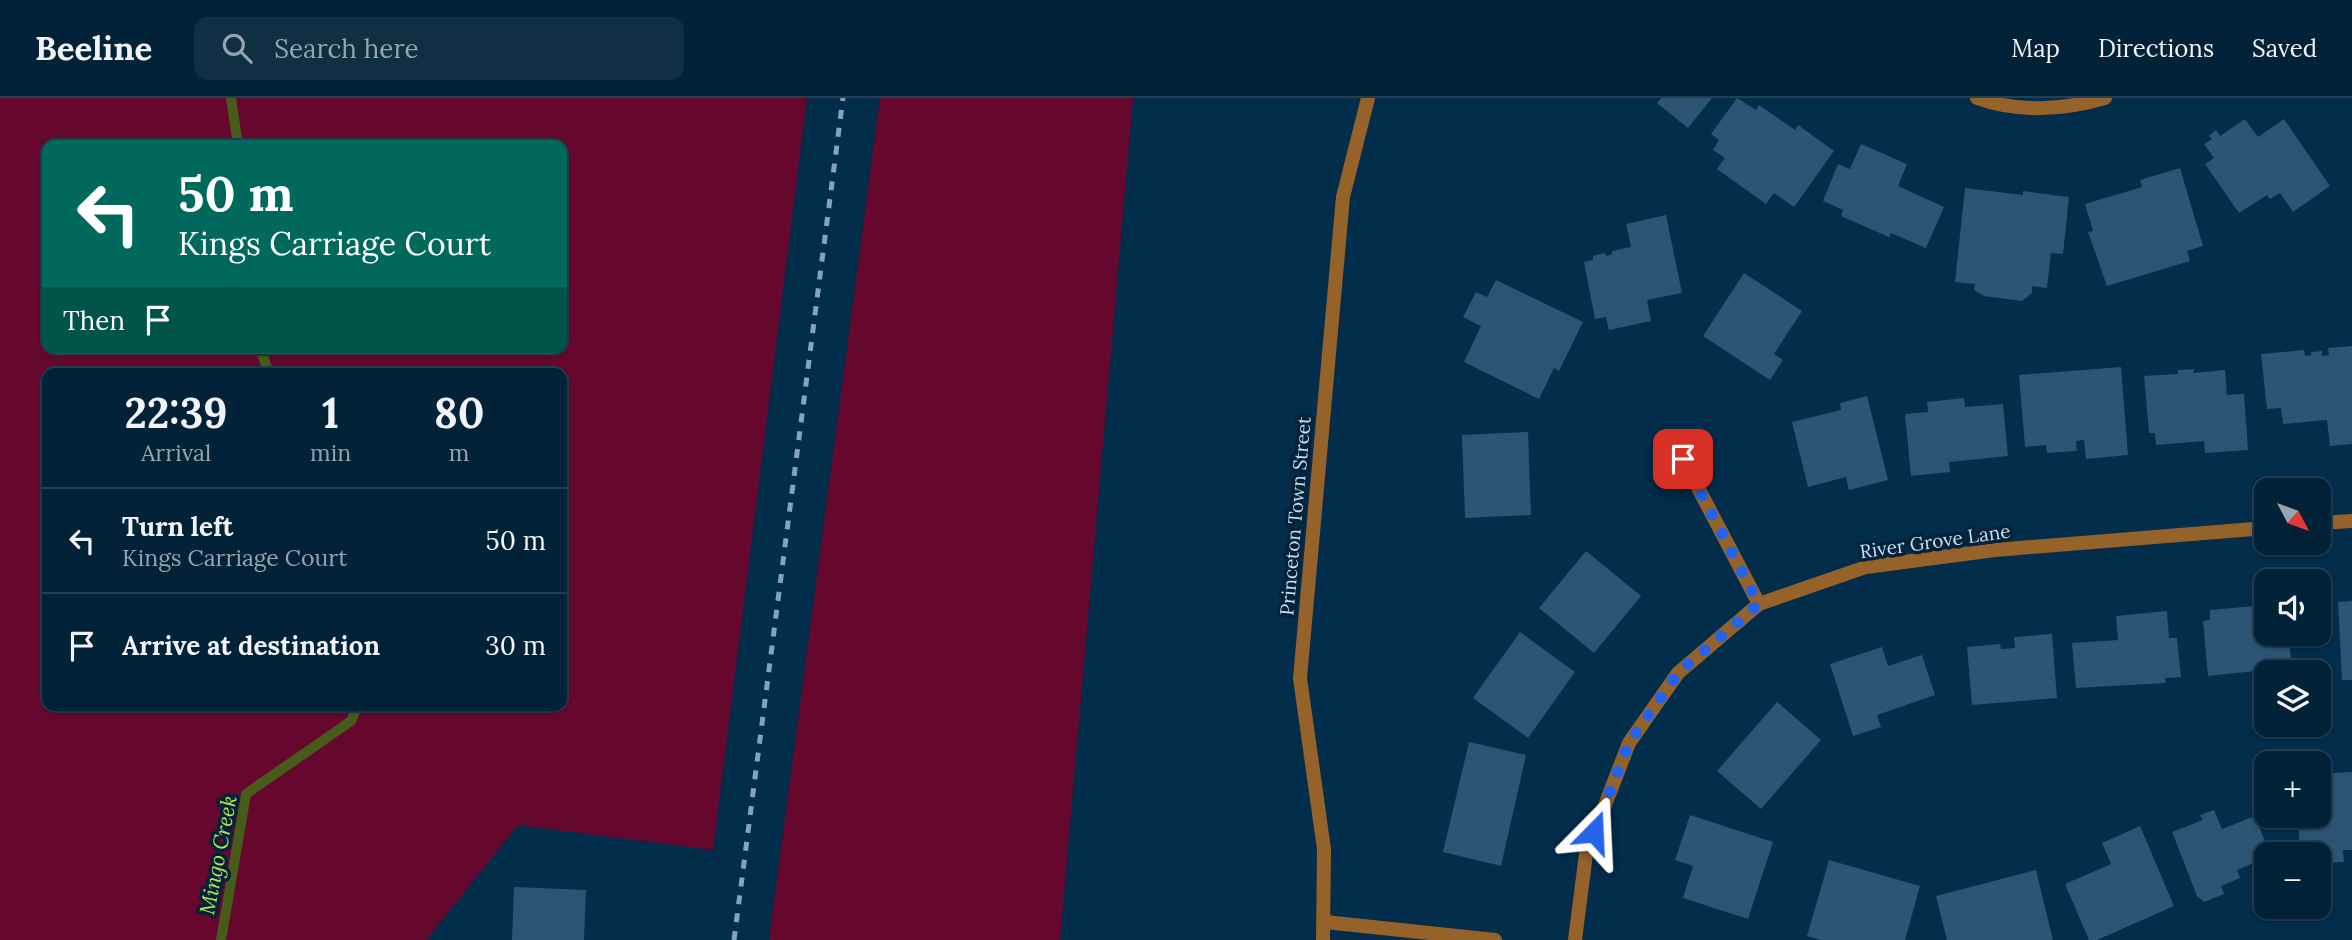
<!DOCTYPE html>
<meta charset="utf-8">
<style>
body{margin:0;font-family:Lora,serif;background:#102f43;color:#f1f3f6;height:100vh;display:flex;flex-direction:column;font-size:26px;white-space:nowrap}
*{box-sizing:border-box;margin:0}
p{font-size:23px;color:#96a4ae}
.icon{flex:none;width:38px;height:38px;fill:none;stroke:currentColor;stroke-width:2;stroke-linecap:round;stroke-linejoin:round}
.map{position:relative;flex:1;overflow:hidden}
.side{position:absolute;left:42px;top:270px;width:525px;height:343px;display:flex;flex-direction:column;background:#022238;border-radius:14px;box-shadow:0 2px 5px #0004,0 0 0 2px #233f53}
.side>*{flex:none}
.hud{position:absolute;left:42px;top:42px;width:525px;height:214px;border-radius:14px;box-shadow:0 2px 5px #0004,0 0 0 2px #233f53;background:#00695c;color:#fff;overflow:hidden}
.needle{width:46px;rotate:131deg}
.tools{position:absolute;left:2254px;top:380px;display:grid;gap:14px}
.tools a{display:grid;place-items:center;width:77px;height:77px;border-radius:14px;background:#022238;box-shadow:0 2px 5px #0004,0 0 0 2px #233f53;font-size:35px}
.pin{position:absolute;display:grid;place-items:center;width:60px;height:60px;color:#fff;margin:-30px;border-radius:14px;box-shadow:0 4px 10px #0006}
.me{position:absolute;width:77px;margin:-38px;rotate:21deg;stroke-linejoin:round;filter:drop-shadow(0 0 5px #0008)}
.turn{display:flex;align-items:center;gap:24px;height:147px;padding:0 21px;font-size:32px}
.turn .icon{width:91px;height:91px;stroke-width:2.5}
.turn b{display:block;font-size:49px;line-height:60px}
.then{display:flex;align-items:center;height:66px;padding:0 21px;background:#0003;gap:14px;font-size:26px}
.eta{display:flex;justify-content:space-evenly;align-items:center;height:119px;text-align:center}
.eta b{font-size:42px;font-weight:700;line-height:49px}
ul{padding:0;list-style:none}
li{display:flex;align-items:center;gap:21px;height:105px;padding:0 21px;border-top:2px solid #233f53}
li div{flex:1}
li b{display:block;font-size:26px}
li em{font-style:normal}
header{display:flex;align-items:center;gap:42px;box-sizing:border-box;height:98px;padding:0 35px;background:#022238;border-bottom:2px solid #233f53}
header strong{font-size:33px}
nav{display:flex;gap:38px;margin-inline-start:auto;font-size:24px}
.search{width:490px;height:63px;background:#102f43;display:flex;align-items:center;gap:18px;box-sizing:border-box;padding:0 24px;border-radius:14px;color:#96a4ae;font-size:26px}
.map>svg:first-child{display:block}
.green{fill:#66072d;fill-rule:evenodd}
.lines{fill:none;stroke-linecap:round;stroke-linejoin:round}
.stream{stroke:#475c1b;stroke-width:10}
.building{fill:#2c5475}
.street{stroke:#95622a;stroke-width:14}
.rail{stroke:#86a3ba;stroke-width:5;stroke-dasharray:9 9;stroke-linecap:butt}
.route{stroke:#2563eb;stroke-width:12;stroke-dasharray:0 21.6}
.labels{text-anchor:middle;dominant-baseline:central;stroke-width:7;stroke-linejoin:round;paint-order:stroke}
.street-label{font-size:19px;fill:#c8def2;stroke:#04233a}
.water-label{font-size:21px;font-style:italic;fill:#b5e64d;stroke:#04233a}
</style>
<header>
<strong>Beeline</strong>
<div class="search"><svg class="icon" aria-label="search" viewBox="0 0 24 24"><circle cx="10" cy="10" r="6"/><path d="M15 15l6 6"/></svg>Search here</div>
<nav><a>Map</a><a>Directions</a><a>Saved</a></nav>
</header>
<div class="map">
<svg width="2352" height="842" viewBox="0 0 2352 842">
<rect width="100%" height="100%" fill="#022d4b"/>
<g class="green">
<path d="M0,0H807L713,752L518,727L426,842H0ZM47,47H562V250H47ZM47,275H562V607H47Z"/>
<path d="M880,0H1133L1060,842H769Z"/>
</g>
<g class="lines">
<g class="stream">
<path d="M231,0L238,47"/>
<path d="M260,250L269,275"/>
<path d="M221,842L246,696L351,623L358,607"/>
</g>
</g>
<g class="building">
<path d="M1661,0H1712L1688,30L1657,5Z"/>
<path d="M1737,0L1756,12L1759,7L1795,32L1798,27L1834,53L1794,109L1774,95L1766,106L1717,71L1725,60L1713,52L1719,42L1711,36Z"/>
<path d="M2245,21L2258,39L2284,21L2330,88L2293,114L2280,95L2270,101L2267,97L2239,115L2205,66L2214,60L2204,46L2212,41L2209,38L2216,32L2220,38Z"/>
<path d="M1861,46L1907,66L1898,88L1944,109L1926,150L1891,135L1889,139L1841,118L1843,112L1823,103L1838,66L1850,71Z"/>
<path d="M2180,70L2203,148L2187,153L2190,163L2107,188L2088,134L2093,133L2085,106L2142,89L2140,82Z"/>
<path d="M1965,90L2023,97V93L2069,99L2063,156L2051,155L2047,190L2032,188V195L2022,203L1984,198L1974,192L1975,186L1955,184Z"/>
<path d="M1666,117L1682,195L1647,202L1651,223L1609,232L1606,219L1595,221L1584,164L1593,162V158L1605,155L1606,158L1612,156V153L1631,149L1626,126Z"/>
<path d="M1744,175L1802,213L1774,256L1783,262L1770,282L1703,238Z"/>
<path d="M1496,182L1583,224L1559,273L1554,270L1539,301L1464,264L1481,228L1463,219L1476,194L1487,199Z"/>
<path d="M2352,248V346L2330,348L2327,322L2283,326L2281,310L2267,311L2261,256L2304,252L2305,258L2311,257V254L2322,253V258L2329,257L2328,250Z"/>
<path d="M2121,269L2128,357L2086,361L2084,342L2076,343L2077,353L2047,355L2046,347L2025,349L2019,277Z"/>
<path d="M2194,271L2193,275L2225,272L2227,297L2244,296L2248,352L2205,355L2204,343L2156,347L2155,335H2149L2144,278L2178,276V272Z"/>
<path d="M1867,298L1888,382L1849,392L1846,379L1808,389L1792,324L1841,312L1840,305Z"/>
<path d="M1964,300L1965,309L2003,306L2008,358L1949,364L1950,374L1911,378L1905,316L1928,314L1927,304Z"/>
<path d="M1528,334L1531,417L1465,420L1462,337Z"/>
<path d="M1586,453L1641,498L1594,555L1539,510Z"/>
<path d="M2352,503V582H2342L2338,504Z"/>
<path d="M2266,507V536H2288L2292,569L2208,578L2203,523L2210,522V512Z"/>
<path d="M2167,513L2169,540H2177L2181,579L2165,580L2166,585L2076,590L2072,545L2118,542L2116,518Z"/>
<path d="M1520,534L1575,574L1528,640L1473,600Z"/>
<path d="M2052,536L2057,600L1972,607L1967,549L2000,546L2001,551L2015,550L2014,539Z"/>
<path d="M1882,549L1888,568L1922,557L1935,597L1877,617L1881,629L1853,638L1830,566Z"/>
<path d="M1777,604L1821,642L1761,711L1717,673Z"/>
<path d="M1469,644L1526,657L1501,768L1443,754Z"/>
<path d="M2352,674V752H2343L2344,764L2319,765V756H2300L2298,718L2322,717L2319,676Z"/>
<path d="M2214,712L2222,731L2255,718L2270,756H2266V760L2237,772L2240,780L2221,788L2224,796L2204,804L2197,798L2172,734L2203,722L2200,717Z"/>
<path d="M1690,717L1773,744L1748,821L1683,800L1693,768L1675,762Z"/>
<path d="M2140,728L2174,808L2097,842H2089L2065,786L2111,766L2102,745Z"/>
<path d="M1829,762L1920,788L1905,842H1820L1807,838Z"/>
<path d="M2036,772L2053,842H1947L1936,798Z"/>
<path d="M514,789L586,792L584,842H512Z"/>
</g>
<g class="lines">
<g class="street">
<path d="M1977,0C2018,15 2064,12 2105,0"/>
<path d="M1683,361L1759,506"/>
<path d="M2319,425L2352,423"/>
<path d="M1325,824L1495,842"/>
<path d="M1323,842L1324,751L1300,580L1343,99L1368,0"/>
<path d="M1575,842L1586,756L1629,645L1678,575L1759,506L1866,469L1995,452L2266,430"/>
</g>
<path class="rail" d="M734,842L843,0"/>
</g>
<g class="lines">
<path class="route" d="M1594,734L1629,645L1678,575L1759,506L1683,361"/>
</g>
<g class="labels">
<g class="street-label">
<text transform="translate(1295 418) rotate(-85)">Princeton Town Street</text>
<text transform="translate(1935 443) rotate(-8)">River Grove Lane</text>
</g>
<g class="water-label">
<text transform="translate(218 757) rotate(-79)">Mingo Creek</text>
</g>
</g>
</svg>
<div class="tools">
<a><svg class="needle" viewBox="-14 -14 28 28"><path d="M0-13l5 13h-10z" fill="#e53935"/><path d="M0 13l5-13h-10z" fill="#96a4ae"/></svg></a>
<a><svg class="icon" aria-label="sound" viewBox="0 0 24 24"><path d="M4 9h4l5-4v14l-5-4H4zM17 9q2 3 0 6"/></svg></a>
<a><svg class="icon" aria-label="layers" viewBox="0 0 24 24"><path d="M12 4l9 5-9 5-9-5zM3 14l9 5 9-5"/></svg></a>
<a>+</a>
<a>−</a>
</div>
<div class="pin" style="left:1683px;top:361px;background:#d93025"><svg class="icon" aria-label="arrive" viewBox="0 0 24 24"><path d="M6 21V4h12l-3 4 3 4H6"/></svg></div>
<svg class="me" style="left:1594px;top:734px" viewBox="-20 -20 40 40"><path d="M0-17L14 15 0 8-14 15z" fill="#2563eb" stroke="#fff" stroke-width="4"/></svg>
<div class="hud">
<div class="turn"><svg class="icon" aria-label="left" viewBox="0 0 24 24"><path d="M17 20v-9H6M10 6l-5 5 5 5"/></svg><div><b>50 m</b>Kings Carriage Court</div></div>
<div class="then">Then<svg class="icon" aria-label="arrive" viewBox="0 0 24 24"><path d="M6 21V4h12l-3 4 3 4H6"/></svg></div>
</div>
<section class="side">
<div class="eta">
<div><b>22:39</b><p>Arrival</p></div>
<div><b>1</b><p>min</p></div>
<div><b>80</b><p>m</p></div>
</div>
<ul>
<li><svg class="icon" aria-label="left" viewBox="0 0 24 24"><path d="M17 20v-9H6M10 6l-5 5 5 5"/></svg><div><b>Turn left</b><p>Kings Carriage Court</p></div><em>50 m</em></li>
<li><svg class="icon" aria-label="arrive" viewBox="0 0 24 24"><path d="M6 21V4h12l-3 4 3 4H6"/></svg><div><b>Arrive at destination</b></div><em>30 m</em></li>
</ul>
</section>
</div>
